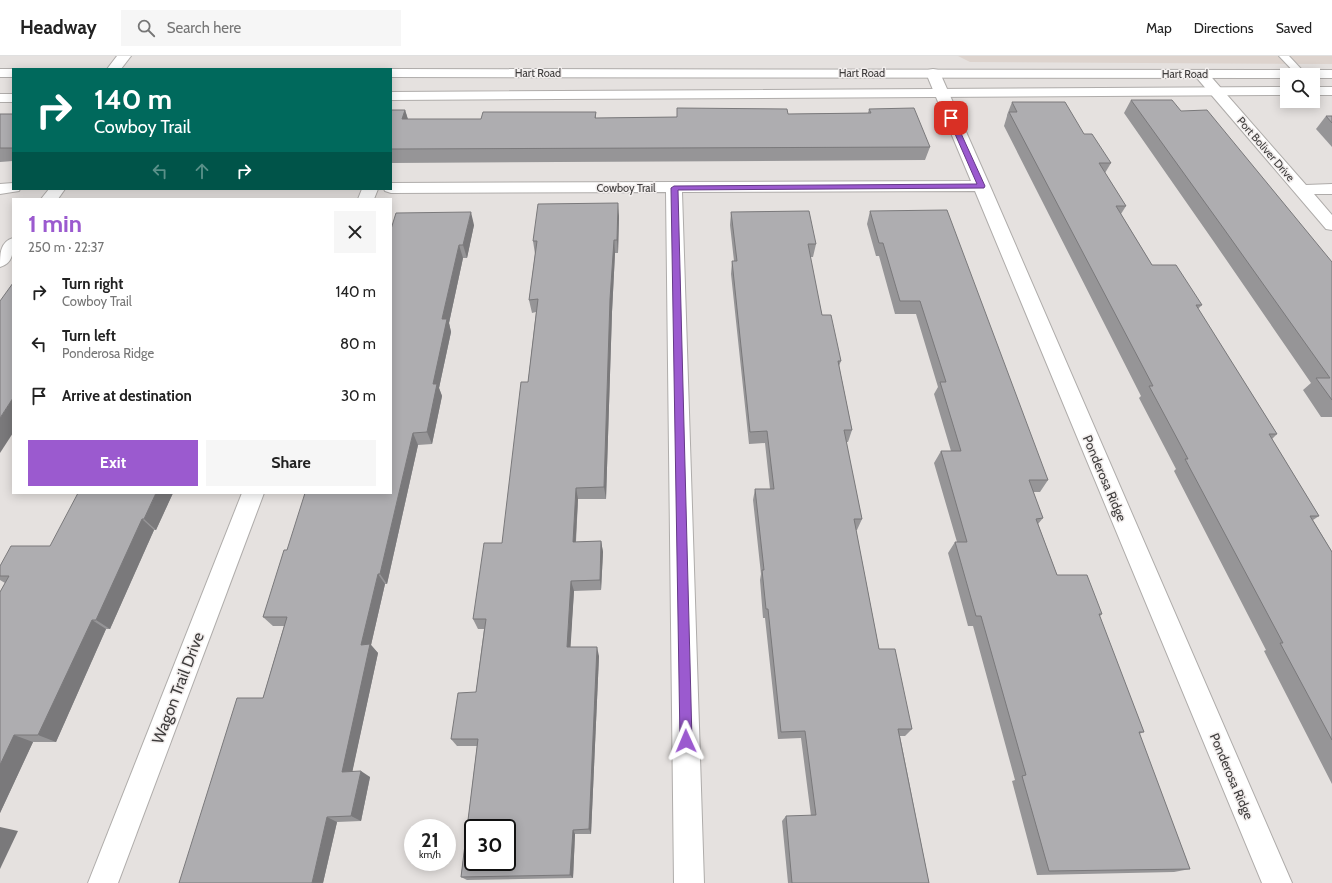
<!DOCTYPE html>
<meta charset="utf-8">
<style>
body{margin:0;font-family:Cabin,sans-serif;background:#f6f6f6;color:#222;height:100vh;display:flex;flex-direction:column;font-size:15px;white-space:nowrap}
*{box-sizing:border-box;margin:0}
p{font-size:13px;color:#767676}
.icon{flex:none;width:22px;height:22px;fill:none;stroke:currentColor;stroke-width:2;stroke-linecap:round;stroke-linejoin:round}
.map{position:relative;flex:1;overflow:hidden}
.side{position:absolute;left:12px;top:142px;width:380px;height:296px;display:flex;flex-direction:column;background:#fff;border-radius:0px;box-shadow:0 2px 10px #0003}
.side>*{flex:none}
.banner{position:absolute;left:12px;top:12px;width:380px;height:122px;border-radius:0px;box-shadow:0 2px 10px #0003;background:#00695c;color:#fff;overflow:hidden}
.controls{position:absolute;left:1280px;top:12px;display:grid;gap:8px}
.controls a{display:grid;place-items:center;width:40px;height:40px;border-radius:0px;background:#fff;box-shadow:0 2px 10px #0003;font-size:20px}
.speed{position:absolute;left:404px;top:763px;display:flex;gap:8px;font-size:20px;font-weight:700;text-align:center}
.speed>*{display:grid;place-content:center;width:52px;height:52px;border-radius:50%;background:#fff;box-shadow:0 2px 10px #0003;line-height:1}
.speed small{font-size:10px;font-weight:400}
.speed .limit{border:2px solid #111;border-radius:6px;background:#fff;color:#111}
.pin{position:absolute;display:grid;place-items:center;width:34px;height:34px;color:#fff;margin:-17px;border-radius:8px;box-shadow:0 2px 6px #0006}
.me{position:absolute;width:44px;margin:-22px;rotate:359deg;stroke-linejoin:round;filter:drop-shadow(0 0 3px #0008)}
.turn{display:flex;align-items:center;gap:14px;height:84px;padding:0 16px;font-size:18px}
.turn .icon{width:52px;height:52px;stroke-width:2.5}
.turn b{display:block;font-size:28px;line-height:34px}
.lanes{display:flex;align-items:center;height:38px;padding:0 16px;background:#0003;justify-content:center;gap:20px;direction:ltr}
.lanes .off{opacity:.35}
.round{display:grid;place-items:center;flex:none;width:42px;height:42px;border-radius:0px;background:#f6f6f6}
.head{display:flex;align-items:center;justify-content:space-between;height:68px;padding:0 16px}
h1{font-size:24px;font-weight:700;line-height:30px;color:#9b5acf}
.action{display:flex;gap:8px;margin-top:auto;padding:8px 16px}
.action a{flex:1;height:46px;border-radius:0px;background:#9b5acf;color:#fff;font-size:16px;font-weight:700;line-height:46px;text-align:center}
.action a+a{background:#f6f6f6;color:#222}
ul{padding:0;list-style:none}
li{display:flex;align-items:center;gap:12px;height:52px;padding:0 16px}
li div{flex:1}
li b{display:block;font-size:15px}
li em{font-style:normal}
header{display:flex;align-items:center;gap:24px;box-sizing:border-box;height:56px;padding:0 20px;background:#fff;border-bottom:1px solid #e0e0e0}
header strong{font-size:19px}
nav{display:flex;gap:22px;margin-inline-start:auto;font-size:14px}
.search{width:280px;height:36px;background:#f6f6f6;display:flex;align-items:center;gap:10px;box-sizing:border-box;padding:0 14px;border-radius:0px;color:#767676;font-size:15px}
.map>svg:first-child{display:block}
.built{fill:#ddd3cd}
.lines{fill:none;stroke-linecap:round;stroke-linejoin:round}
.lane-casing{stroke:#afacaa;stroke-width:2}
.street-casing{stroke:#afacaa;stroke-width:2}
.secondary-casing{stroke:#afacaa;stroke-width:2}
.lane{fill:#fff;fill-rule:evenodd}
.street{fill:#fff;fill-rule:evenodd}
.secondary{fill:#fff;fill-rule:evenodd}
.wall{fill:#969597}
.shaded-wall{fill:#7a797b}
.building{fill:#aeadb0;stroke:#7a797b;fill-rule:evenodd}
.route{fill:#9b5acf;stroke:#653a87}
.labels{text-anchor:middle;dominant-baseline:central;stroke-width:3;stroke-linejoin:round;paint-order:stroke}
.far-street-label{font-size:11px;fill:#3e3c3c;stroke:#f2eeed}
.street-label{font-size:13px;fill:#3e3c3c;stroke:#f2eeed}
.near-street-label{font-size:16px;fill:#3e3c3c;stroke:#f2eeed}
</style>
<header>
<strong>Headway</strong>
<div class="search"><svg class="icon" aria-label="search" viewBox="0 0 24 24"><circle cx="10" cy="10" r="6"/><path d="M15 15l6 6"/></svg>Search here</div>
<nav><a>Map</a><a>Directions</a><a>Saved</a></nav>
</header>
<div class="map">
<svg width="1332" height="827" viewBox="0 0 1332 827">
<rect width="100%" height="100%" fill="#e5e1df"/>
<path class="built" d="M958,0H1332V8L970,6Z"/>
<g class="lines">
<g class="lane-casing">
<path id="lane" d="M1279,0H1289L1304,16L1305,19H1297Z"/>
</g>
<g class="street-casing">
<g id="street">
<path d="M117,0H131L121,13H107Z"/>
<path d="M933,13L938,14L940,17L990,130L1292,827H1262L975,135L682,136L704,827H674L666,136L391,137L385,135L384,133H391V127L971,125L926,17L928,14Z"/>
<path d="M1201,14L1206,15L1306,129L1332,128V138H1314L1332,159V174L1326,173L1196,21L1194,18L1196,15Z"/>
<path d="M13,127V133H20L19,135L0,138V128Z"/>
<path d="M49,133H65L58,143H41Z"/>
<path d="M362,133H378L374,143H358Z"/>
<path d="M13,182C13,195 14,207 0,211C0,198 0,186 13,182Z"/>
<path d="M242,437H264L118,827H88Z"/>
</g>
</g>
<g class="secondary-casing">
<g id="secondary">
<rect x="0" y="13" width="13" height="8"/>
<path d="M391,13L1332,14V22H1313V19H1287V22L391,21Z"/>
<path d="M1287,31V39L391,44V36Z"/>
<rect x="1313" y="31" width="19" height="8"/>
<rect x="0" y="38" width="13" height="8"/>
</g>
</g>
<use href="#lane" class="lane"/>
<use href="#street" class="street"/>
<use href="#secondary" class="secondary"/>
</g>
<g class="wall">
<path d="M1131,44L1181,55L1332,206V361H1321L1303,334L1311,327L1214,186L1124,57Z"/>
<path d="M1012,46L1084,78L1111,107L1105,117L1126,150L1121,158L1152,209L1202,249L1198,253L1277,378L1272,383L1319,460L1313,464L1332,496V728L1264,595L1266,594L1174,415L1176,413L1139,342L1141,340L1004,70L1007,60V59Z"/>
<path d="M677,52L788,58L868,57L869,53L930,91L925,104L391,107V54H405L408,63H481L596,56V62L677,61Z"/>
<path d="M0,58H13V105L0,106Z"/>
<path d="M1326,60H1332V91L1316,73Z"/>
<path d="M870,155L1048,424L1040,436H1033L1043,462L1038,468L1057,519L1102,558L1099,561L1144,676L1139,678L1190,813L1174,816L1037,819L1012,725L1015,724L973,570H968L948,497L955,486H957L934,407L941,395H951L934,338L938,331L916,258H895L879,200H876L867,168Z"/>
<path d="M731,156L816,188L813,201H810L822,259L841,305L839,310L852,374L848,386H846L862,463L857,474H856L879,593L912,673L905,680H900L929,827H788L782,765L786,760H811L801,682L778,683L765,562H763L760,524L761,518L753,444L755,433H770L765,387L749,388L731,218L732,205H734L730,169Z"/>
<path d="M619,160L618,197H615L612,256L606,443H578L576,486L601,485L603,496L601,534L574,535L570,591L599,600L591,778H575L573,822L467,824L461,821L477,690H457L451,683L476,636L484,573H478L473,563L502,487L528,326L536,256L532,257L529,244L535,198L533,185Z"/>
<path d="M474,169L467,202H463L449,267L451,276L439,332L442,340L432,388L418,389L387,528H385L371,589L378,597L352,716L370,721L361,765L337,766L323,827H179L263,642L284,570H273L263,561L287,494L391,437V173Z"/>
<path d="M173,437L156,474H154L110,573H106L56,686H33L0,757V536L5,527L0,524V510L50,490Z"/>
</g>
<g class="shaded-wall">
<path d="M405,54L409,67L402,63Z"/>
<path d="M618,147L619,160L618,197L617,184Z"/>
<path d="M471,156L474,169L467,202L463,189Z"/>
<path d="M614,184L615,197L612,256L606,443L604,431L610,243Z"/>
<path d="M459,189L463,202L449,267L451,276L439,332L442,340L432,388L427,376L433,328L442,263Z"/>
<path d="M13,342V377L0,397V362Z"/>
<path d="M413,377L418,389L387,528L380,518Z"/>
<path d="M576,432L578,443L575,496L573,486Z"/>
<path d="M156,437H173L156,474L144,463Z"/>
<path d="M142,463L154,474L110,573L96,564Z"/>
<path d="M601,485L603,496L601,534L600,524Z"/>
<path d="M378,518L385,528L371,589L378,597L351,722L342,716L361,589Z"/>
<path d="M571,525L574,535L570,600L567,591Z"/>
<path d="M92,564L106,573L56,686L38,679Z"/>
<path d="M597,591L599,600L591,778L589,773Z"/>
<path d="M14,679L33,686L0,757V709Z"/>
<path d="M361,715L370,721L361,765L351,760Z"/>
<path d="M327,761L337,766L323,827H312Z"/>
<path d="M0,771L18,775L0,813Z"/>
<path d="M573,774L575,778L573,822L570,819Z"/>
</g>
<g class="building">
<path d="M1131,44H1172L1181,55L1207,54L1332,206V344L1316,322H1330L1224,173Z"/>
<path d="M1012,46H1065L1084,78H1092L1111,107H1099L1126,150H1116L1152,209H1176L1202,249H1196L1277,378H1269L1319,460H1310L1332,496V684L1280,587H1283L1185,403H1188L1149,330H1153L1009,56H1017Z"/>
<path d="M677,52L787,53L788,58L871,57L869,53L914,52L930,91L391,93V54H405L402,63H481L483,56H596L595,62L677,61Z"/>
<rect x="0" y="58" width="13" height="34"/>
<path d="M1326,60H1332V67Z"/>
<path d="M618,147L617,184H614L610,243L604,431L576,432L573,486L601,485L600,524L571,525L567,591H597L589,773L573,774L570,819L461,821L478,683H451L458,637L476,636L486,563H473L484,487H502L521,326H528L538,243L529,244L537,185H533L538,148ZM473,772H507V806H473Z"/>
<path d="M947,154L1048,424H1029L1043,462L1036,463L1057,519H1087L1102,558H1099L1144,676H1139L1190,813L1049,815L1022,720L1026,719L981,560H976L955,486H967L941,395H961L940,326H946L920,245H900L883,187H879L870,155Z"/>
<path d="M809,155L816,188H808L822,259H831L841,305H838L852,374H844L862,463H854L879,593H895L912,673H898L929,827H792L786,760L816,759L805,675L781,676L768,553H766L762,514H764L755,433H774L767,375L750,376L732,205H737L731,156Z"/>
<path d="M471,156L463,189H459L442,263H447L433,328H437L427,376L413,377L380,518H378L361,589L370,588L342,716L361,715L351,760L327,761L312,827H179L237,642H263L287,561H263L284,494H287L305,437H391V173L396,157Z"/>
<path d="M13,227V342L0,362V245Z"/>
<path d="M78,437H156L144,463H142L96,564H92L38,679H14L0,709V536L9,520H0V510L11,490H50Z"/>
</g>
<path class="route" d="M949,61L954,62L985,130L984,132L678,134L692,685L690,689L686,691L682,689L680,685L671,132L674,130L977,128L948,62Z"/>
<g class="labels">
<g class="far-street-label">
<text x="538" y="17">Hart Road</text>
<text x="862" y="17">Hart Road</text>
<text x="1185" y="18">Hart Road</text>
<text transform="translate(1266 93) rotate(49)">Port Boliver Drive</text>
<text x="626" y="132">Cowboy Trail</text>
</g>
<g class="street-label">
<text transform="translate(1105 422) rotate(67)">Ponderosa Ridge</text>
<text transform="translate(1232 720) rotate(67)">Ponderosa Ridge</text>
</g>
<g class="near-street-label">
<text transform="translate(178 632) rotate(-69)">Wagon Trail Drive</text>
</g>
</g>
</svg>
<div class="controls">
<a><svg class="icon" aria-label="search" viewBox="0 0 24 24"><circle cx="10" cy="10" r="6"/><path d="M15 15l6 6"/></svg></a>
</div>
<div class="speed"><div>21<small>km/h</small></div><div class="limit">30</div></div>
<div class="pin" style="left:951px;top:62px;background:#d93025"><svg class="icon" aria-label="arrive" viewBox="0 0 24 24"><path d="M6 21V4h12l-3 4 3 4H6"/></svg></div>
<svg class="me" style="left:686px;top:685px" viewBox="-20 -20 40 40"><path d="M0-17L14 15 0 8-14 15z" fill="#9b5acf" stroke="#fff" stroke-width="4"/></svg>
<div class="banner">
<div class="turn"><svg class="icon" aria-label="right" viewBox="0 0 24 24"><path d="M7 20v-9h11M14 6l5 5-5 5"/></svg><div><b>140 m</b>Cowboy Trail</div></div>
<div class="lanes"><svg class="icon off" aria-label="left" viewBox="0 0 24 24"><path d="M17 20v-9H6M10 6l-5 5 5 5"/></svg><svg class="icon off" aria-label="ahead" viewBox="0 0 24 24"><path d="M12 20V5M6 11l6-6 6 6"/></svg><svg class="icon" aria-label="right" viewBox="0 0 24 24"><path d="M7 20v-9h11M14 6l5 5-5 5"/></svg></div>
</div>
<section class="side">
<div class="head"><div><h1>1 min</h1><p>250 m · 22:37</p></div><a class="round"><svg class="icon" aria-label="close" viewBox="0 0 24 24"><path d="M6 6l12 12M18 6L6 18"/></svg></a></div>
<ul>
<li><svg class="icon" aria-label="right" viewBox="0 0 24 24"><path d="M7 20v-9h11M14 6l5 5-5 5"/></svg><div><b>Turn right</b><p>Cowboy Trail</p></div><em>140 m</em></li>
<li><svg class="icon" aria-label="left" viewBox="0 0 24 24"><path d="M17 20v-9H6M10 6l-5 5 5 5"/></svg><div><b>Turn left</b><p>Ponderosa Ridge</p></div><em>80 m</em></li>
<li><svg class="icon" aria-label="arrive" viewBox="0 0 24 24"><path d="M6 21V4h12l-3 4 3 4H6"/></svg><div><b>Arrive at destination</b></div><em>30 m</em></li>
</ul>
<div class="action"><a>Exit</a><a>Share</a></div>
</section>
</div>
